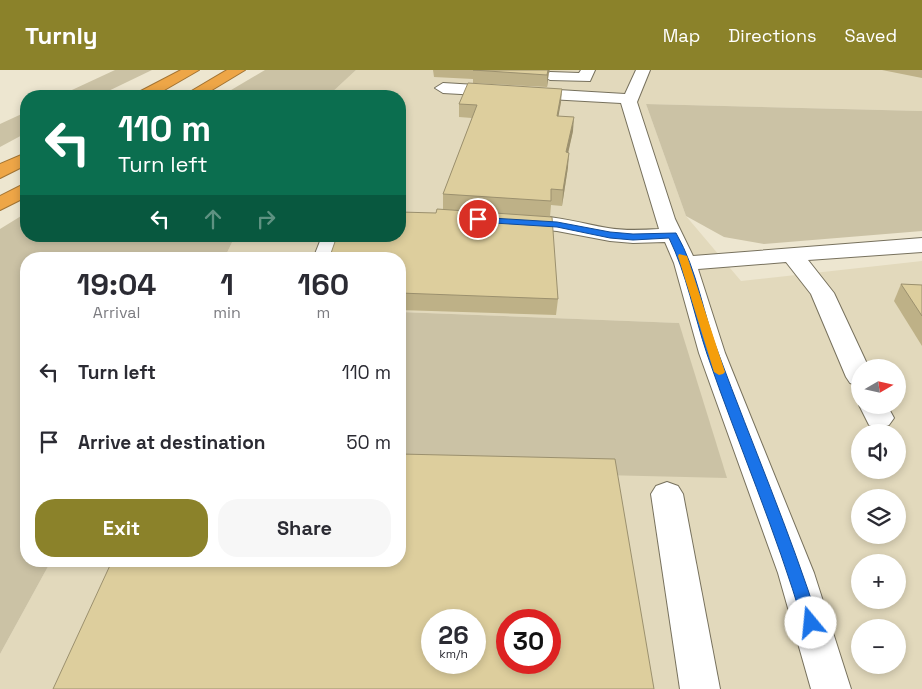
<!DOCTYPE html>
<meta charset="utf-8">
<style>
body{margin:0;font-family:"Space Grotesk",sans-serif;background:#f7f7f7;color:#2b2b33;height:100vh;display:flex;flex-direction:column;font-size:19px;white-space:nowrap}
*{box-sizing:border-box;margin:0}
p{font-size:16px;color:#7c7c81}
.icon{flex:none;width:28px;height:28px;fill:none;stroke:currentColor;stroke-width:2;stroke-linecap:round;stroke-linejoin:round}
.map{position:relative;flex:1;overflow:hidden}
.side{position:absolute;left:20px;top:182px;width:386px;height:315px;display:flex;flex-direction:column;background:#fff;border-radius:20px;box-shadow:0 2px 8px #0003}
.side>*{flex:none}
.hud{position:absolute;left:20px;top:20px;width:386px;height:152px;border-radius:20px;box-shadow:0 2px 8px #0003;background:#0b6e4f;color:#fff;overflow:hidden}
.needle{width:32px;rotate:81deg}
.controls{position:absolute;left:851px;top:289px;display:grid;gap:10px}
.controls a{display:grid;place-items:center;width:55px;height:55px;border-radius:50%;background:#fff;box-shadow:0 2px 8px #0003;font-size:25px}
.speed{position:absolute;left:421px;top:539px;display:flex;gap:10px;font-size:25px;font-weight:700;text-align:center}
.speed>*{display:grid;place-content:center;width:65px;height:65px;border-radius:50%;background:#fff;box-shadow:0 2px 8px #0003;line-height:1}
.speed small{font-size:12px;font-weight:400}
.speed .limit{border:8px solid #d22;background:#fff;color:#111}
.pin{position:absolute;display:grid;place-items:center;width:42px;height:42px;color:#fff;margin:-21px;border:2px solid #fff;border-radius:50%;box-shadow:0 1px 5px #0007}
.me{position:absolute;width:55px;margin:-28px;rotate:343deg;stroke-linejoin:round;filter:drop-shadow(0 0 4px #0008)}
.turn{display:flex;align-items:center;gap:18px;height:105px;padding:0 15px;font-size:22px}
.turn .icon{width:65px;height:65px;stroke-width:2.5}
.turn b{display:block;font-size:35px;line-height:42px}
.lanes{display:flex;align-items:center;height:48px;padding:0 15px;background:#0003;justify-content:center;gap:25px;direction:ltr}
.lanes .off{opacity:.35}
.eta{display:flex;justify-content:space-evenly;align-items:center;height:85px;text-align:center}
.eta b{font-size:30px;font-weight:700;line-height:35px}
.cta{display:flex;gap:10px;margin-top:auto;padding:10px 15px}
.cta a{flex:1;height:58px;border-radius:20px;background:#8b822a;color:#fff;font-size:20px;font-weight:700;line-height:58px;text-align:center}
.cta a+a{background:#f7f7f7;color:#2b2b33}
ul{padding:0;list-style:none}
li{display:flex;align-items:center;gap:15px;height:70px;padding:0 15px}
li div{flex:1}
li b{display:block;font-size:19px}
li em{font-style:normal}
header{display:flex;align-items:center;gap:30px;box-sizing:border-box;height:70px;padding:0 25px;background:#8b822a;color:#fff}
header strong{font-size:24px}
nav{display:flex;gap:28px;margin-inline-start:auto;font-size:18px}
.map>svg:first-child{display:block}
.built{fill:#e2d9bc;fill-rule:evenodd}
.green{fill:#cbc2a5}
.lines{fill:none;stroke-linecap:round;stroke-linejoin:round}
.minor-casing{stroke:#77715d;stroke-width:2}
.highway-casing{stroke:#a27332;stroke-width:2}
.minor{fill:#fff;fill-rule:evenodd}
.highway{fill:#eea647;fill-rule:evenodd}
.wall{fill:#beb187}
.shaded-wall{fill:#9b906e}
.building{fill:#ddce9d;stroke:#9b906e;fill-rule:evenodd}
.route{fill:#1a73e8;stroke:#114b97}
.slow{fill:#f59e0b}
</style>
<header>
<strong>Turnly</strong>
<nav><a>Map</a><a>Directions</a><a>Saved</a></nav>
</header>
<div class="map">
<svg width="922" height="619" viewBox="0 0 922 619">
<rect width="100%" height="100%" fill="#ede6d0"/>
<path class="built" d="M356,0H922V41L646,34L686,146L741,211L922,191V619H0V584L51,491H400L679,253L400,242V189H224L235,166H400V26H328ZM860,298H898V335H860ZM860,362H898V400H860ZM860,428H898V465H860ZM860,492H898V530H860ZM432,550H475V592H432ZM508,550H550V592H508ZM860,558H898V595H860Z"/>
<g class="green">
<path d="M115,0H152L98,26H59Z"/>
<path d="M265,0H356L328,26H221Z"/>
<path d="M646,34L922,41V161L764,174L724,167L686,146Z"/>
<path d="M26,42V63L0,77V54Z"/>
<path d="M26,143V166H235L224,189H26V491H51L0,584V159Z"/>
<path d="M400,242L679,253L727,408L400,400Z"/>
</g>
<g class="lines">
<g class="minor-casing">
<g id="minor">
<path d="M581,0H595L590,11L550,10L543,6L550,2L579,3Z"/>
<path d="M636,0H650L637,32L675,149L693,186L922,168V182L808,190L834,223L869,298H860V316L850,313L846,307L811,224L786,192L698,199L725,283L814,503L851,619H811L778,503L699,283L674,193L665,172L633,173L610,171L557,161L508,156L505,152L508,148C537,140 578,153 608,158C625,161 642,160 659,159L621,33L443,23L435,18L443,13L625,24Z"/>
<path d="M322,166H344L335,189H313Z"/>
<path d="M860,333V335H887L894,348L889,355L879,358L869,355L859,335Z"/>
<path d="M667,412L678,416L683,424L720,619H680L651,424L656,416Z"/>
</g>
</g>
<g class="highway-casing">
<g id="highway">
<path d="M181,0H199L154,26H135L137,23Z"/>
<path d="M227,0H245L202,26H183Z"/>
<path d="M26,83V95L0,108V94Z"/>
<path d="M26,113V127L0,140V126Z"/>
</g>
</g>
<use href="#minor" class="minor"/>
<use href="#highway" class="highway"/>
</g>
<g class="wall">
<path d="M433,0H550L549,1L547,17L473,13V9L434,7Z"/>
<path d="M882,0H922V8Z"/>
<path d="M561,32L558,46L573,61L568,82V97L562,136L551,135L550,147L558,229L556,245L400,240V189L436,143L443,139V124L472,48L459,47V34Z"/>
<path d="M901,214L922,215V276L894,231Z"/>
</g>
<g class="shaded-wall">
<path d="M542,0H550L549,1L547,17V5Z"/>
<path d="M562,19L561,32L556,60L557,46Z"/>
<path d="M574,47L573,61L565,97L566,82Z"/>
<path d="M569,83L568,97L562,136L563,120Z"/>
</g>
<g class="building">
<path d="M473,0H548L547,5Z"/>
<path d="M468,13L562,19L557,46L574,47L566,82L569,83L563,120L551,119V131L443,124L477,35L459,34Z"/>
<path d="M437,139L552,147L558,229L400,223V189H329L337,166H400V142L436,143Z"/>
<path d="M901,214L922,215V246Z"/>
<path d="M400,384L615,389L654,619H53L112,491H400ZM432,550H475V592H432ZM508,550H550V592H508Z"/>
</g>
<path class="route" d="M475,147L557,152L610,162L633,164L676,163C698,201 703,245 719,285C752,374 790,462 819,553L816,557L811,559L806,557L803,553C776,461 738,374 707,284C694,245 687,205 669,168L633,170L610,168L557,157L478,152L474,149Z"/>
<path class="slow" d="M679,184L687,186L725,302L723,304L719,305L714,302L678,186Z"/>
</svg>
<div class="controls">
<a><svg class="needle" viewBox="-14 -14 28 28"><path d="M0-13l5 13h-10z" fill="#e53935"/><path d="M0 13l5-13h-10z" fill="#7c7c81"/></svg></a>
<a><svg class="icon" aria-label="sound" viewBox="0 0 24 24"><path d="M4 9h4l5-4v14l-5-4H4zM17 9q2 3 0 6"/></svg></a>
<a><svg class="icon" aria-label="layers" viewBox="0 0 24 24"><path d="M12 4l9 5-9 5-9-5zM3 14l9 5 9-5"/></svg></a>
<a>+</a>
<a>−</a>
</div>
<div class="speed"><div>26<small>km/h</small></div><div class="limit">30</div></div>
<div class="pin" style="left:478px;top:149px;background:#d93025"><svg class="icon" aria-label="arrive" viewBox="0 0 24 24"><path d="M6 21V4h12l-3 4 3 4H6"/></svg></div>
<svg class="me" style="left:811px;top:553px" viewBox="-20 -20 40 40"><circle r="19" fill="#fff"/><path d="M0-13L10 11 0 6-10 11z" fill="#1a73e8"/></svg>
<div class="hud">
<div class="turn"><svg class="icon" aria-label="left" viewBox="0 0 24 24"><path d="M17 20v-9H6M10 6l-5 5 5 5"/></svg><div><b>110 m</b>Turn left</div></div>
<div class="lanes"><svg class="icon" aria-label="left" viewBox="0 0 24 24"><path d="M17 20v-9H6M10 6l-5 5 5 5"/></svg><svg class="icon off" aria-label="ahead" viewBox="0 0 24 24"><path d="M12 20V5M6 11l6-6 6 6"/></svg><svg class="icon off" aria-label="right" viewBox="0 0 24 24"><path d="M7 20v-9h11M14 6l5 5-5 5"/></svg></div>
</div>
<section class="side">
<div class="eta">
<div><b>19:04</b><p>Arrival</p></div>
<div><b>1</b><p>min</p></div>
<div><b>160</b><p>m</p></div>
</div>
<ul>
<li><svg class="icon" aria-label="left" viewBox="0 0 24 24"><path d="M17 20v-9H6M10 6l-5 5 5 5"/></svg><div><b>Turn left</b></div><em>110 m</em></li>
<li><svg class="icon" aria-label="arrive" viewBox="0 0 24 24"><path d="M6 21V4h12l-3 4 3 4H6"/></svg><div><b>Arrive at destination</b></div><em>50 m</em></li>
</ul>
<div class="cta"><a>Exit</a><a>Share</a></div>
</section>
</div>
